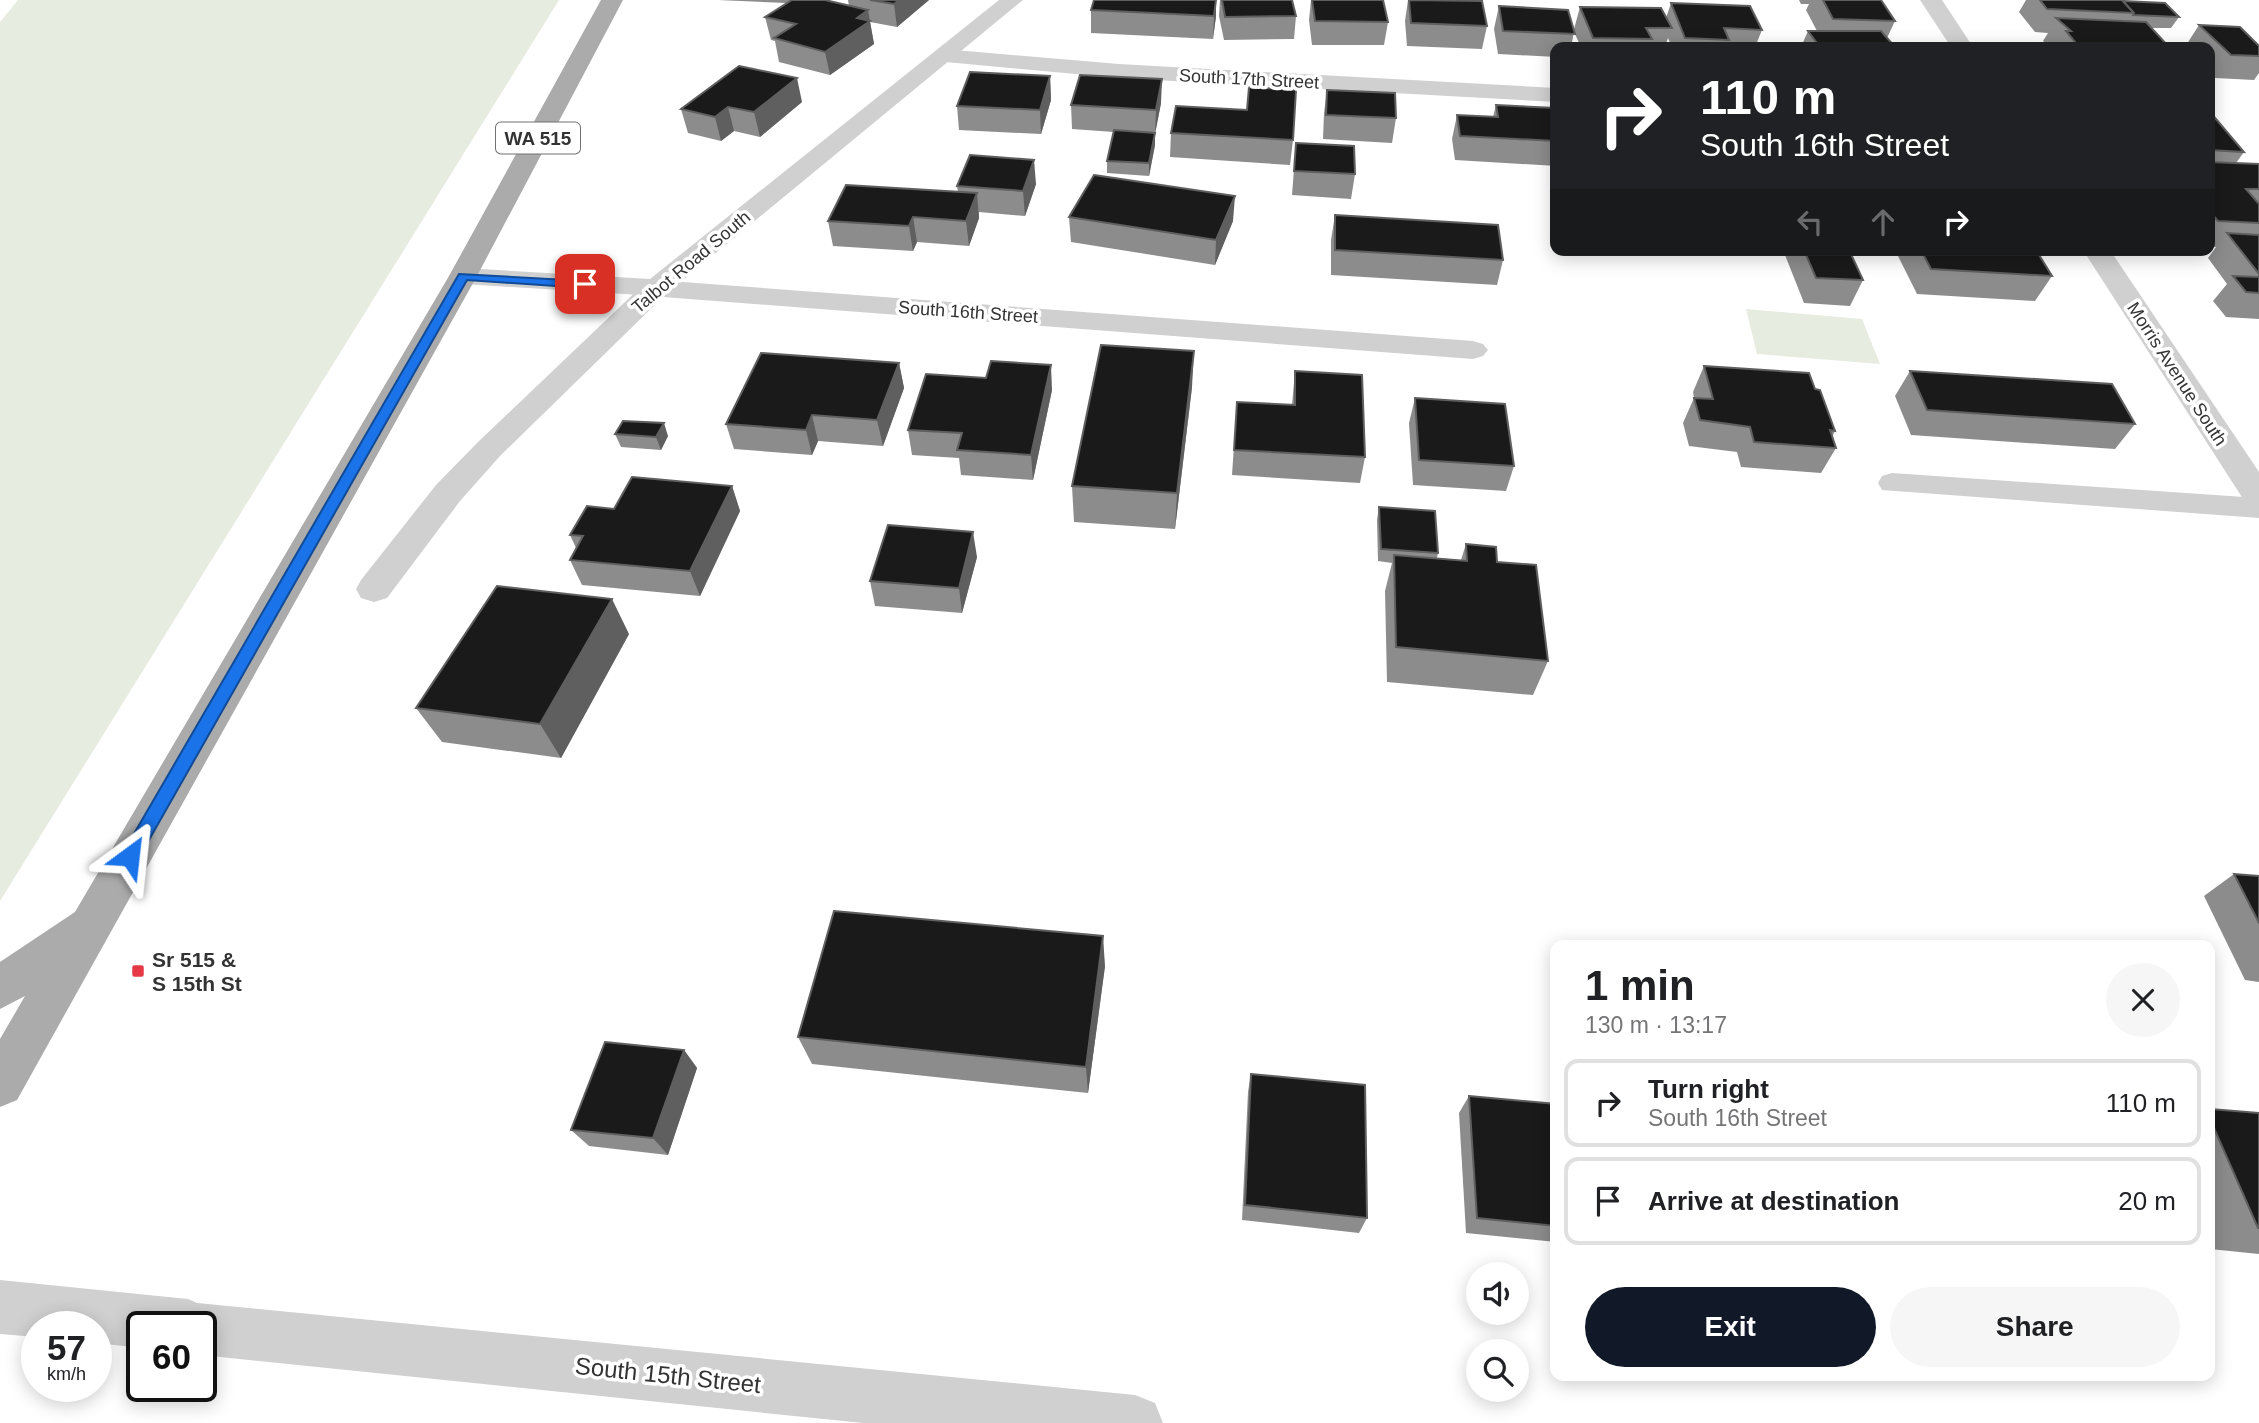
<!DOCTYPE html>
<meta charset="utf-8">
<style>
body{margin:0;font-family:Arial,sans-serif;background:#f6f6f6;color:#202124;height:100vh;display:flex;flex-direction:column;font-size:26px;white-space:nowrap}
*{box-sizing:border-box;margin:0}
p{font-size:23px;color:#757577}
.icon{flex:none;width:38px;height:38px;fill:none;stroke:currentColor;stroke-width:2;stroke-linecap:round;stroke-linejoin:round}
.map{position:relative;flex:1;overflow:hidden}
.side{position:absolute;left:1550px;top:940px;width:665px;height:441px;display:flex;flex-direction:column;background:#fff;border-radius:14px;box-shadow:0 4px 18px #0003}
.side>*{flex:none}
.hud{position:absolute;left:1550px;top:42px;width:665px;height:214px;border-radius:14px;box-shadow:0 4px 18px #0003;background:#202124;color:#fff;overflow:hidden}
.controls{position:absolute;left:1466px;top:1262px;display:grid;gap:14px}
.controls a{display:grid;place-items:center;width:63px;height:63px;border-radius:50%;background:#fff;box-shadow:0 4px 18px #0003;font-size:35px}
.speed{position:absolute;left:21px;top:1311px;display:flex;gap:14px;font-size:35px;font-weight:700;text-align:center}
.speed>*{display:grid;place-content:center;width:91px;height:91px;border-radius:50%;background:#fff;box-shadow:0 4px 18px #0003;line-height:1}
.speed small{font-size:18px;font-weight:400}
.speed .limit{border:4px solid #111;border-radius:10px;background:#fff;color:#111}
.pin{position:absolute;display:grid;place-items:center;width:60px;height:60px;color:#fff;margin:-30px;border-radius:14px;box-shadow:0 4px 10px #0006}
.me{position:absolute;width:77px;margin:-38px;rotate:30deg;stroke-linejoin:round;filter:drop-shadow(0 0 5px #0008)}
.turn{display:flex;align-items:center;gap:24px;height:147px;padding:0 35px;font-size:32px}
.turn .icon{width:91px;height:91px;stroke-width:2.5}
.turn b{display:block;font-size:49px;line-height:60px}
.lanes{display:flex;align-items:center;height:66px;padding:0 35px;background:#0003;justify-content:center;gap:35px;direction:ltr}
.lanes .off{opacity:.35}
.round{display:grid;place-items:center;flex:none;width:74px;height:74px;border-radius:37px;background:#f6f6f6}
.head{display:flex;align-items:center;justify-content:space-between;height:119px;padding:0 35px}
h1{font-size:42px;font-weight:600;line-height:52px}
.primary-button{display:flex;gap:14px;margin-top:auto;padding:14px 35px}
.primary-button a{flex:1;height:80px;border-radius:42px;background:#111827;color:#fff;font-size:28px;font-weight:600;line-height:80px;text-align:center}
.primary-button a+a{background:#f6f6f6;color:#202124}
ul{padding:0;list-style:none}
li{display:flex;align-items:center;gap:21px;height:88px;margin:0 14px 10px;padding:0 21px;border:4px solid #e0e0e0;border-radius:14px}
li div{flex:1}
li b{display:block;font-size:26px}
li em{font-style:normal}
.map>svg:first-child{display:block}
.green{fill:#e6ecdf}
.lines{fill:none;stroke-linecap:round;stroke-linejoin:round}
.service{fill:#d0d0d0;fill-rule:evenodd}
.minor{fill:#d0d0d0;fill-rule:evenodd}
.tertiary{fill:#d0d0d0;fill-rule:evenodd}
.primary{fill:#ababab;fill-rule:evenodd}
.wall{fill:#8c8c8c}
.shaded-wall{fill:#5f5f5f}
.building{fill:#1a1a1a;stroke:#5f5f5f;stroke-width:2}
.route{fill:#1a73e8;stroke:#114b97;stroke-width:2}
.poi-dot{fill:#e63946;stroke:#fff;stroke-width:2.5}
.labels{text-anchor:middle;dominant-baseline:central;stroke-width:7;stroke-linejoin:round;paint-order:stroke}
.far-street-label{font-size:18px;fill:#333;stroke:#fff}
.shield{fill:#fff;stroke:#707070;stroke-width:2}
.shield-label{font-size:19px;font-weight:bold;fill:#333}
.poi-label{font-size:21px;font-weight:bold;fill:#333;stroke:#fff;text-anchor:start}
.near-street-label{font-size:24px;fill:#333;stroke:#fff}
</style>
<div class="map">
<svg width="2259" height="1423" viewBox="0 0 2259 1423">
<rect width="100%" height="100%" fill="#fff"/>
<g class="green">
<path d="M18,0H559L0,901V22Z"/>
<path d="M1746,309L1862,319L1880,364L1757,354Z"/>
</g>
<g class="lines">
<path class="service" d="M1892,473L2259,498V518L1882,490L1878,483L1882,476Z"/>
<g class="minor">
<path d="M1920,0H1942L1973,47H1951Z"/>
<path d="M943,49L1119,64L1556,88V102L1119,78L935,61L932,56Z"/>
<path d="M2083,250H2110L2259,472V508L2247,505Z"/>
<path d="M656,280L1473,341L1483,344L1488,350L1483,356L1473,359L663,297L500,456L460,501L387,598L374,602L361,598L356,589L361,580L436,485L478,442L646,282Z"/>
<path d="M0,1280L188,1299L197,1303L1135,1395L1155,1403L1163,1423H863L201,1355V1326H142V1348L96,1343V1326H37V1337L0,1334Z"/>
</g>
<path class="tertiary" d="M999,0H1023L666,294L656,296L463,284L453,282L449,276L453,270L463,268L650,279Z"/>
<path class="primary" d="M601,0H623L477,276L17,1100L0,1107V1039L25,996L0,1009V962L75,912L449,276Z"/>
</g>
<g class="wall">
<path d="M718,0H825L849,6L848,0H929L897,27L870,22L874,44L830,75L779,62L775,41L771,40L765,17L786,3Z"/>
<path d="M1220,0H1292L1296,16L1294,39L1224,40L1219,16Z"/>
<path d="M1311,0H1383L1388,22L1384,45H1312L1309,20Z"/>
<path d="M1408,0H1468L1487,26L1482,49L1407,46L1405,21Z"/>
<path d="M1799,0H1881L1895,21L1887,38L1895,47H1801L1808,31H1817L1806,10L1809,4H1801Z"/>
<path d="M2026,0H2122L2179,17L2171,28H2151L2169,47H2050L2043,41L2048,33L2035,32L2019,12Z"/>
<path d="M1671,3L1762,30L1755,47H1672L1668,38L1665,47H1581L1574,32L1571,47H1556V57L1498,54L1494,29L1499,6L1574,29L1580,7L1666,18Z"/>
<path d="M1091,10L1216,16L1213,39L1091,33Z"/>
<path d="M2199,25L2259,46V73L2254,80L2215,78L2210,73V47H2185Z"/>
<path d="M1050,76L1051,100L1041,134L959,130L957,106Z"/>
<path d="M1327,90L1396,118L1392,143L1323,139L1324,113Z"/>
<path d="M802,102L760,137L734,131L721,141L688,133L681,109Z"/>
<path d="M1161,103L1155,134V145L1149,176L1107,173V161L1114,132L1072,129L1071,105Z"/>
<path d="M1496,105L1556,108V166L1455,160L1452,139L1457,115L1493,117Z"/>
<path d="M1247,110L1293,140L1290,165L1170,157L1171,133Z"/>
<path d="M2210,112L2244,152L2236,163L2259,164V319L2226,317L2213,301L2227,284L2208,258L2216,247H2210Z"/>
<path d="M1296,143L1355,174L1351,199L1292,195Z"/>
<path d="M1036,184L1025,216L979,212V218L969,246L917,242L913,251L833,246L828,221L958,192L957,186Z"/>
<path d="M1335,215L1503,260L1497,285L1331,275V240Z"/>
<path d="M1069,217L1233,221L1215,265L1071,242Z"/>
<path d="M1787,250H1849L1863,280L1850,306L1804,303L1785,255Z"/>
<path d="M1895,250H2036L2052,276L2035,301L1917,294Z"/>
<path d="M899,363L904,388L883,446L818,441L812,455L734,449L726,424Z"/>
<path d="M1704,366L1815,389L1835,431L1832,437L1836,448L1821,473L1741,467L1737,452L1689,446L1683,423L1694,398L1693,392Z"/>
<path d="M1295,371L1365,457L1360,483L1232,475L1237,402L1292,405Z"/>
<path d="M1910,371L2135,424L2115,449L1911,435L1895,396Z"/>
<path d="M1192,387L1175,529L1074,522L1072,486Z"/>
<path d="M1052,390L1033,480L961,475L959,458L912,455L908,430Z"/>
<path d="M1415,398L1514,466L1506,491L1413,485L1409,423Z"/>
<path d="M615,434L668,436L661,450L621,447Z"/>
<path d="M732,486L740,511L700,596L582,585L570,560L576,548L570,535L614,509Z"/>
<path d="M1379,507L1438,553L1437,558L1461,560L1466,544L1497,562L1548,661L1533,695L1387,682L1385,591L1392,563L1378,561L1377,520Z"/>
<path d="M977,557L962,613L875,606L870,581Z"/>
<path d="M629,634L561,758L442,742L416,708Z"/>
<path d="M2234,874L2259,876V982L2245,980L2204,896Z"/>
<path d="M1105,966L1088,1093L812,1064L798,1037Z"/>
<path d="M684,1050L697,1068L668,1155L589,1146L571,1130Z"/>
<path d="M1251,1074L1367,1218L1359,1233L1242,1220L1248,1092Z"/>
<path d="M1469,1096L1556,1104V1242L1466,1233L1459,1113Z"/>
<path d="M2259,1113V1254L2210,1249V1119Z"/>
</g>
<g class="shaded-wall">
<path d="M899,0H929L897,27L894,4Z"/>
<path d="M1216,0V16L1213,39L1214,16Z"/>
<path d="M868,10L874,44L830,75L825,52L857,18Z"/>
<path d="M1050,76L1051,100L1041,134L1040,110Z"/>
<path d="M797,78L802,102L760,137L754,112Z"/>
<path d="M1162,79L1161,103L1155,134L1156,110Z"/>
<path d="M728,107L734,131L721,141L715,117Z"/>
<path d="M1155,133V145L1149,176V163Z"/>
<path d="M1034,160L1036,184L1025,216L1023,191Z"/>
<path d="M977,193L979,218L969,246L966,221Z"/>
<path d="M1235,196L1233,221L1215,265L1216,240Z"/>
<path d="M913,217L917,242L913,251L909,226Z"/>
<path d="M1194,351L1192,387L1175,529L1177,493Z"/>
<path d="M899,363L904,388L883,446L877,420Z"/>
<path d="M1051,365L1052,390L1033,480L1031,455Z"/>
<path d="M812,415L818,441L812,455L806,430Z"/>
<path d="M664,423L668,436L661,450L656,437Z"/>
<path d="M732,486L740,511L700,596L690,571Z"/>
<path d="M973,532L977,557L962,613L959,588Z"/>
<path d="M612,599L629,634L561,758L540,724Z"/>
<path d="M1103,936L1105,966L1088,1093L1086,1067Z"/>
<path d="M684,1050L697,1068L668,1155L653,1138Z"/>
</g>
<g class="building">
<path d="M792,0H825L868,10L857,18L870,21L825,52L774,38L796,24L765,17Z"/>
<path d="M870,0H899L894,4Z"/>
<path d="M1094,0H1216L1214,16L1091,10Z"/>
<path d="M1222,0H1292L1296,16L1225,17Z"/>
<path d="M1312,0H1383L1388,22L1315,21Z"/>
<path d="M1409,0L1482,1L1487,26L1411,23Z"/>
<path d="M1823,0H1881L1895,21L1833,19Z"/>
<path d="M2040,0H2122L2134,13L2047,9Z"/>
<path d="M2123,1L2165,3L2179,17L2133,15L2134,13Z"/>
<path d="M1671,3L1750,6L1762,30L1724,28L1729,40L1685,38Z"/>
<path d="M1499,6L1568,10L1575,34L1503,31Z"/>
<path d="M1580,7L1661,8L1672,28H1646L1652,39L1593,38Z"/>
<path d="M2056,18L2146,22L2169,47H2079L2066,31H2071Z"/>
<path d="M2199,25L2240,27L2259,46V56L2231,55Z"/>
<path d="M1808,31H1881L1895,47H1820Z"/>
<path d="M739,66L797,78L754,112L728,107L715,117L681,109Z"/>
<path d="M970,72L1050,76L1040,110L957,106Z"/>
<path d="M1080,75L1162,79L1156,110L1071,105Z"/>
<path d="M1249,87L1296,90L1293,140L1171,133L1176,106L1247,110Z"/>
<path d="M1327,90L1395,93L1396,118L1326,115Z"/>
<path d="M1496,105L1556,108V141L1460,136L1457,115L1498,117Z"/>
<path d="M2210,112L2244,152L2210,150Z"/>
<path d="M1114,130L1155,133L1149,163L1107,161Z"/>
<path d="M1296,143L1354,146L1355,174L1294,171Z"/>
<path d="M970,155L1034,160L1023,191L957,186Z"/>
<path d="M2210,162L2259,164V189H2246L2259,204V223L2218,221L2210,212Z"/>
<path d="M1094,175L1235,196L1216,240L1069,217Z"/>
<path d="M846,185L977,193L966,221L913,217L909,226L828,221Z"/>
<path d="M1335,215L1498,225L1503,260L1335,250Z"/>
<path d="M2227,233L2259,235V274Z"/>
<path d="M1804,250H1849L1863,280L1816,278Z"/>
<path d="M1921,250H2036L2052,276L1931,269Z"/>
<path d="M2233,276L2259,277V293L2246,292Z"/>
<path d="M1101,345L1194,351L1177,493L1072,486Z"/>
<path d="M761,353L899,363L877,420L812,415L806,430L726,424Z"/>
<path d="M991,361L1051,365L1031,455L957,450L962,433L908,430L926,374L986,378Z"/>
<path d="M1704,366L1809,373L1815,389L1820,390L1835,431L1830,430L1836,448L1754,442L1750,427L1700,420L1694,398L1713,399Z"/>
<path d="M1295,371L1362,375L1365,457L1234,450L1237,402L1295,405Z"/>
<path d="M1910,371L2112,384L2135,424L1927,410Z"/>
<path d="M1415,398L1505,404L1514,466L1419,460Z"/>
<path d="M623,421L664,423L656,437L615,434Z"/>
<path d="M632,477L732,486L690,571L570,560L583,536L570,535L587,506L614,509Z"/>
<path d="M1379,507L1435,511L1438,553L1381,549Z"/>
<path d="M888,525L973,532L959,588L870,581Z"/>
<path d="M1466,544L1496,547L1497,562L1536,565L1548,661L1396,647L1394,555L1467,561Z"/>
<path d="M497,586L612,599L540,724L416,708Z"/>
<path d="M2234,874L2259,876V923Z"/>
<path d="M834,911L1103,936L1086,1067L798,1037Z"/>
<path d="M605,1042L684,1050L653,1138L571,1130Z"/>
<path d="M1251,1074L1365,1085L1367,1218L1245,1205Z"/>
<path d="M1469,1096L1556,1104V1226L1477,1218Z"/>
<path d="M2210,1109L2259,1113V1228H2258L2210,1119Z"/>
</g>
<path class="route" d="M459,274L585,281L591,284L585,288L467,280L137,861H124L122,856L124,851Z"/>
<rect class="poi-dot" x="131" y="964" width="14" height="14" rx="3.5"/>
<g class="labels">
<g class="far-street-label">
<text transform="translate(1249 79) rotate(3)">South 17th Street</text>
<text transform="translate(691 262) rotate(-40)">Talbot Road South</text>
<text transform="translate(968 312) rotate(4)">South 16th Street</text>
<text transform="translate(2177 374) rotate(57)">Morris Avenue South</text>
</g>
<rect class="shield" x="496" y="122.5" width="84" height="31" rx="5"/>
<g class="shield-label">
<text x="538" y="138">WA 515</text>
</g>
<g class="poi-label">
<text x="152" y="959">Sr 515 &amp;<tspan x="152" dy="24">S 15th St</tspan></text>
</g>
<g class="near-street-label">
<text transform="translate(668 1375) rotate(6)">South 15th Street</text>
</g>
</g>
</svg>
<div class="controls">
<a><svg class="icon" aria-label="sound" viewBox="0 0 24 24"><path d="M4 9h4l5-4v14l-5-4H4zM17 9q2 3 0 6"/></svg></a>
<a><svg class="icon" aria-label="search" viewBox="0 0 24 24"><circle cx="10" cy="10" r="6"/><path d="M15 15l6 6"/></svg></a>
</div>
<div class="speed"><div>57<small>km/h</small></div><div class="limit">60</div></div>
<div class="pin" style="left:585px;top:284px;background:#d93025"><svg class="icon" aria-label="arrive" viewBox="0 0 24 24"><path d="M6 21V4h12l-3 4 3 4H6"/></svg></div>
<svg class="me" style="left:130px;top:856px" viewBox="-20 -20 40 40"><path d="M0-17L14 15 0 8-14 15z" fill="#1a73e8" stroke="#fff" stroke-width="4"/></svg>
<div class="hud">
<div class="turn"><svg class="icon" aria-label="right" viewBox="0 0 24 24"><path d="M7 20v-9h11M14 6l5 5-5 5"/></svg><div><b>110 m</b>South 16th Street</div></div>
<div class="lanes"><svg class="icon off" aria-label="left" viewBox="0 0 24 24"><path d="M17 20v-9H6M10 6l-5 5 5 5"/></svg><svg class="icon off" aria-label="ahead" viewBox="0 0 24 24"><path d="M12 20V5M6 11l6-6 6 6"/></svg><svg class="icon" aria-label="right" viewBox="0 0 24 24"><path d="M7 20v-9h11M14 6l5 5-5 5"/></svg></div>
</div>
<section class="side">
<div class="head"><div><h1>1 min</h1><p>130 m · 13:17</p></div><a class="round"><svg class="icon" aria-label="close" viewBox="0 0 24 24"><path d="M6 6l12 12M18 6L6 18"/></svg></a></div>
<ul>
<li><svg class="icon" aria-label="right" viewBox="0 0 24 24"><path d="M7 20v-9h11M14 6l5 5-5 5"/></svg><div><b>Turn right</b><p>South 16th Street</p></div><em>110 m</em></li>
<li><svg class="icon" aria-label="arrive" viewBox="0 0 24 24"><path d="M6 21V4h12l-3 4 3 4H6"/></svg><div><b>Arrive at destination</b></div><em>20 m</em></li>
</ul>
<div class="primary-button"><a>Exit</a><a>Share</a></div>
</section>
</div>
